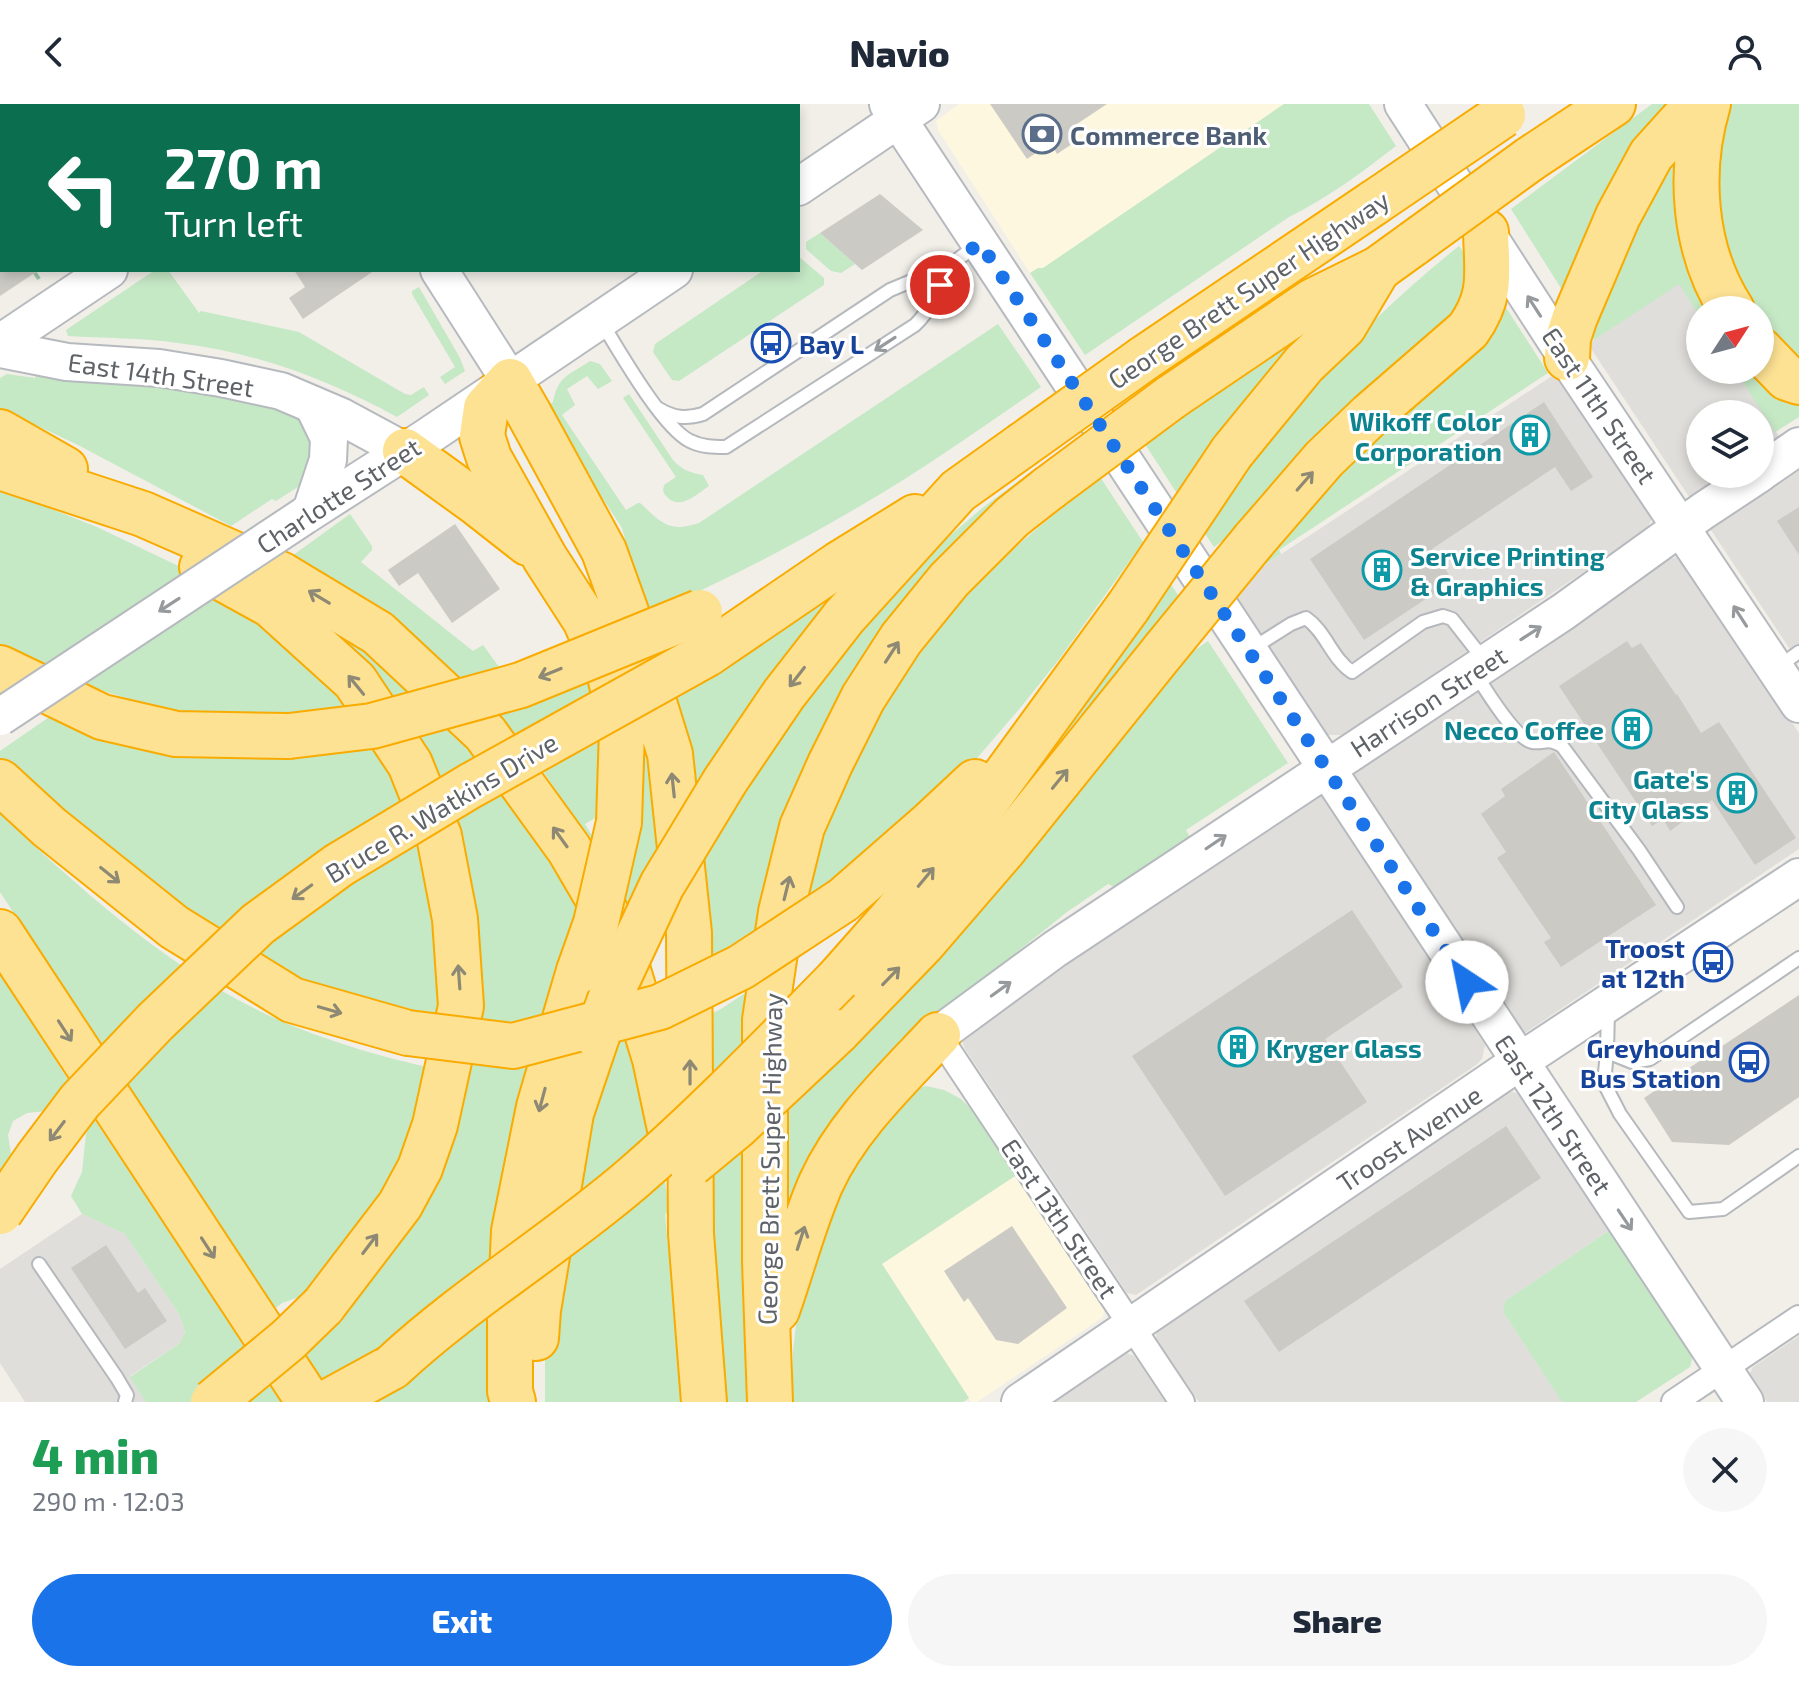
<!DOCTYPE html>
<meta charset="utf-8">
<style>
body{margin:0;font-family:"Exo 2",sans-serif;background:#f6f6f7;color:#1f2937;height:100vh;display:flex;flex-direction:column;font-size:30px;white-space:nowrap}
*{box-sizing:border-box;margin:0}
p{font-size:26px;color:#747a83}
.icon{flex:none;width:44px;height:44px;fill:none;stroke:currentColor;stroke-width:2;stroke-linecap:round;stroke-linejoin:round}
.map{position:relative;height:1298px;overflow:hidden}
.drawer{display:flex;flex-direction:column;background:#fff;flex:1}
.drawer>*{flex:none}
.banner{position:absolute;left:0px;top:0px;width:800px;height:168px;box-shadow:0 4px 12px #0003;background:#0b6e4f;color:#fff;overflow:hidden}
.needle{width:52px;rotate:54deg}
.tools{position:absolute;left:1686px;top:192px;display:grid;gap:16px}
.tools a{display:grid;place-items:center;width:88px;height:88px;border-radius:50%;background:#fff;box-shadow:0 4px 12px #0003;font-size:40px}
.pin{position:absolute;display:grid;place-items:center;width:68px;height:68px;color:#fff;margin:-34px;border:4px solid #fff;border-radius:50%;box-shadow:0 2px 8px #0007}
.me{position:absolute;width:88px;margin:-44px;rotate:326deg;stroke-linejoin:round;filter:drop-shadow(0 0 6px #0008)}
.turn{display:flex;align-items:center;gap:28px;height:168px;padding:0 32px;font-size:36px}
.turn .icon{width:104px;height:104px;stroke-width:2.5}
.turn b{display:block;font-size:56px;line-height:68px}
.round{display:grid;place-items:center;flex:none;width:84px;height:84px;border-radius:42px;background:#f6f6f7}
.overview{display:flex;align-items:center;justify-content:space-between;height:136px;padding:0 32px}
h1{font-size:48px;font-weight:800;line-height:60px;color:#1e9e55}
.button{display:flex;gap:16px;margin-top:auto;padding:16px 32px}
.button a{flex:1;height:92px;border-radius:48px;background:#1a73e8;color:#fff;font-size:32px;font-weight:800;line-height:92px;text-align:center}
.button a+a{background:#f6f6f7;color:#1f2937}
header{display:flex;justify-content:space-between;align-items:center;height:104px;padding:0 32px;background:#fff;font-size:36px;font-weight:800}
.map>svg:first-child{display:block}
.commercial{fill:#fef7e0}
.industrial{fill:#e0deda;fill-rule:evenodd}
.green{fill:#c5e8c5}
.building{fill:#cccac5}
.lines{fill:none;stroke-linecap:round;stroke-linejoin:round}
.lane-casing{stroke:#b5b8bc;stroke-width:16}
.street-casing{stroke:#b5b8bc;stroke-width:28}
.secondary-casing{stroke:#b6babf;stroke-width:40}
.highway-casing{stroke:#f9ab00;stroke-width:48}
.path{stroke:#9cc7a9;stroke-width:4;stroke-dasharray:8 4;stroke-linecap:butt}
.lane{stroke:#fff;stroke-width:12}
.street{stroke:#fff;stroke-width:24}
.secondary{stroke:#fff;stroke-width:36}
.highway{stroke:#fde293;stroke-width:44}
.secondary-bridge-casing{stroke:#b6babf;stroke-width:40;stroke-linecap:butt}
.highway-bridge-casing{stroke:#f9ab00;stroke-width:48;stroke-linecap:butt}
.secondary-bridge{stroke:#fff;stroke-width:36}
.highway-bridge{stroke:#fde293;stroke-width:44}
.oneway{stroke:#979a9d}
.oneway2{stroke:#8e8975}
.route{stroke:#1a73e8;stroke-width:14;stroke-dasharray:0 25.2}
.labels{text-anchor:middle;dominant-baseline:central;stroke-width:6;stroke-linejoin:round;paint-order:stroke}
.service-label{font-size:26px;font-weight:bold;fill:#4e5e75;stroke:#fff;text-anchor:start}
.street-label{font-size:26px;fill:#5f6368;stroke:#fff}
.transit-label{font-size:26px;font-weight:bold;fill:#164399;stroke:#fff;text-anchor:end}
.culture-label{font-size:26px;font-weight:bold;fill:#0d838f;stroke:#fff;text-anchor:end}
</style>
<header><svg class="icon" aria-label="back" viewBox="0 0 24 24"><path d="M15 5l-7 7 7 7"/></svg>Navio<svg class="icon" aria-label="person" viewBox="0 0 24 24"><circle cx="12" cy="8" r="4"/><path d="M4 21q1-7 8-7t8 7"/></svg></header>
<div class="map">
<svg width="1799" height="1298" viewBox="0 0 1799 1298">
<rect width="100%" height="100%" fill="#f1efe8"/>
<g class="commercial">
<path d="M959,0H1284L1043,164H1038L1030,169L938,26L936,17Z"/>
<path d="M1015,1072L1104,1206L1103,1213L977,1298H971L882,1160Z"/>
</g>
<g class="industrial">
<path d="M1679,179L1700,212V266H1735L1775,327L1799,358V559L1588,240ZM1700,310H1760V370H1700Z"/>
<path d="M1558,268L1653,412L1647,425L1343,631H1324L1230,487L1239,478Z"/>
<path d="M1680,452L1799,629V745L1522,931L1352,671L1359,661L1669,455Z"/>
<path d="M1320,688L1326,695L1480,933L1485,941L1482,955L1476,961L1136,1191L1127,1189L965,945L960,932L964,926Z"/>
<path d="M1514,988L1520,991L1610,1126L1505,1197L1503,1208L1562,1298H1199L1156,1234L1157,1226L1505,989Z"/>
<path d="M82,1110L125,1130L179,1210L185,1228L180,1239L130,1272L146,1298H25L0,1259V1165Z"/>
<path d="M1799,1232V1298H1767L1749,1271L1753,1263Z"/>
<path d="M1120,1249H1127L1134,1252L1165,1298H1045Z"/>
</g>
<g class="green">
<path d="M1284,0H1369L1396,42C1362,68 1328,94 1289,113L1085,251L1030,169L1038,164H1043Z"/>
<path d="M1652,0H1680L1564,189L1511,105Z"/>
<path d="M1723,0H1799V266L1760,230V206H1744L1712,133Z"/>
<path d="M1680,26L1717,206H1700V212L1679,180L1594,236L1589,225Z"/>
<path d="M820,129L855,160L841,169L831,167L806,145V138Z"/>
<path d="M1459,142L1473,162L1469,198L1243,422L1214,443L1202,425C1233,384 1262,341 1295,301C1344,243 1400,189 1459,142Z"/>
<path d="M798,152L824,174V181L679,277L672,276L653,248L655,240L764,166H798Z"/>
<path d="M155,166H168L199,209L201,207L299,228L405,290L411,291L424,283L429,291L397,313C329,276 256,248 178,239C142,234 105,234 68,232L66,226Z"/>
<path d="M419,183L460,254L465,267L445,280L440,273L455,263L412,190V187Z"/>
<path d="M1499,201L1507,205L1548,269L1279,446L1281,450L1266,460L1259,448Z"/>
<path d="M998,220L1041,283C994,315 948,348 900,378C817,429 731,475 641,513L624,447L625,435L622,424L544,304L553,298C558,272 569,271 590,257L600,260L612,277L598,285L587,272L567,285L575,301L562,311L626,406L638,399H640C662,419 668,429 699,419Z"/>
<path d="M1316,224L1178,391L1145,340L1290,239Z"/>
<path d="M1735,266H1755L1799,292V313L1775,328Z"/>
<path d="M37,269L155,279L262,299L304,314L317,332L304,379L276,397L272,395L231,422L78,341L0,304V274L7,270L35,274Z"/>
<path d="M629,290L673,356C681,365 690,369 703,371L709,382C697,390 680,407 667,393C662,387 663,388 664,381L676,373L623,294Z"/>
<path d="M1032,367L1036,373L939,466L757,840L697,875L692,765L815,573L939,441L981,405Z"/>
<path d="M1100,373L1143,438L1060,554L1021,603L959,675L801,812C805,794 809,776 814,758C840,672 894,578 951,508C994,457 1049,415 1100,373Z"/>
<path d="M0,388L41,401L97,423L218,481L361,602C317,609 272,614 227,612C150,609 67,577 0,542Z"/>
<path d="M350,410L372,442V446L361,458L473,547L483,541L499,563L461,577L292,452Z"/>
<path d="M1166,473L1184,500L1095,614L858,874Z"/>
<path d="M830,492L840,495L687,699L669,597L715,572V568Z"/>
<path d="M323,509L461,623L580,789L502,1298H335L306,1255L310,1245L363,1177L477,836Z"/>
<path d="M1208,537L1288,659L1186,726L1191,735L1117,784L1108,780L1067,808L937,912L786,1139L782,1013L835,960L837,953L1178,558Z"/>
<path d="M595,572L598,589L516,633L494,607Z"/>
<path d="M648,607L669,729L628,808L618,784Z"/>
<path d="M55,609L383,637L426,728L446,925L255,862L0,661V647Z"/>
<path d="M607,629L605,708L585,720L599,743L598,751L542,665Z"/>
<path d="M0,710C86,790 178,874 288,920C320,933 353,944 386,953C404,958 422,961 439,967L415,1044L317,1187L282,1199L273,1206L0,788Z"/>
<path d="M0,869L70,979L46,1007L27,1009L13,1017L8,1031L11,1050L0,1066Z"/>
<path d="M753,884L748,947L703,991L701,915L721,905Z"/>
<path d="M628,899L651,985L669,1105L665,1111L684,1298H545V1246L564,1104Z"/>
<path d="M926,982L944,986L961,995L970,1004L1015,1072L882,1160L969,1294L963,1298H793V1249L800,1182L825,1097L908,987Z"/>
<path d="M94,1015L282,1298H146L130,1273L180,1239L185,1228L179,1210L125,1130L82,1110L71,1092L82,1068L86,1030Z"/>
<path d="M748,1031L754,1298H726L720,1240L706,1067Z"/>
<path d="M1610,1126L1687,1242L1692,1255L1690,1263L1636,1298H1562L1503,1208L1505,1197Z"/>
</g>
<g class="building">
<path d="M990,0H1107L1071,24L1078,36L1057,50L1051,39L1027,55Z"/>
<path d="M880,90L923,126L862,166L820,129Z"/>
<path d="M0,166H39L0,192Z"/>
<path d="M294,166H375L303,215L289,194L305,183Z"/>
<path d="M1544,298L1593,373L1571,387L1555,363L1432,445L1453,477L1364,536L1310,455Z"/>
<path d="M1799,403V451L1777,417Z"/>
<path d="M455,420L500,485L452,519L418,469L399,482L388,466Z"/>
<path d="M1627,537L1632,544L1641,539L1676,591L1677,590L1701,629L1719,618L1796,734L1755,761L1712,696L1670,727L1663,715L1652,722L1559,582Z"/>
<path d="M1554,648L1656,801L1561,863L1544,838L1551,834L1497,754L1506,748L1481,710L1505,692L1501,685Z"/>
<path d="M1352,806L1403,883L1325,935L1367,998L1225,1092L1132,952Z"/>
<path d="M1799,891V993L1729,1041L1672,1038L1644,994Z"/>
<path d="M1506,1022L1541,1074L1279,1248L1244,1197Z"/>
<path d="M1012,1122L1067,1204L1018,1240L996,1236L968,1194L964,1198L944,1167Z"/>
<path d="M106,1141L138,1189L145,1184L167,1217L125,1245L71,1164Z"/>
</g>
<g class="lines">
<g class="lane-casing">
<g id="lane">
<path d="M602,219C619,247 663,324 690,337C702,343 714,343 726,343L915,221C932,205 940,182 950,161"/>
<path d="M659,305C674,314 686,315 703,310L890,186L950,161L977,141"/>
<path d="M1253,544L1291,520L1306,514C1326,528 1332,555 1352,568L1423,518L1443,512L1452,515L1484,556"/>
<path d="M1778,563L1799,548"/>
<path d="M1475,569C1485,585 1515,634 1532,638C1545,640 1548,633 1562,642L1639,746L1677,803"/>
<path d="M1608,906L1607,948L1604,979L1620,1010L1689,1108L1723,1105L1799,1052"/>
<path d="M1607,948L1632,958L1650,955L1799,854"/>
<path d="M39,1160L117,1274L127,1291L125,1298"/>
</g>
</g>
<g class="street-casing">
<g id="street">
<path d="M938,931L1182,1298"/>
<path d="M1674,1298L1799,1214"/>
</g>
</g>
<g class="secondary-casing">
<g id="secondary">
<path d="M888,0L1745,1298"/>
<path d="M1403,0L1567,254L1799,600"/>
<path d="M353,2L356,0"/>
<path d="M798,83L921,0"/>
<path d="M439,166L510,277"/>
<path d="M0,239L109,166"/>
<path d="M0,245L67,258L159,264L221,274L281,287L342,313L405,347"/>
<path d="M1760,369L1799,342"/>
<path d="M311,407L328,356L329,334L313,301"/>
<path d="M304,412L424,335L674,166"/>
<path d="M938,931L1055,845L1563,508L1703,407L1759,370"/>
<path d="M1020,1298L1519,958L1799,773"/>
</g>
</g>
<g class="highway-casing">
<g id="highway">
<path d="M1708,0C1688,67 1693,146 1732,206"/>
<path d="M1530,55L1613,0"/>
<path d="M1760,246L1787,274L1799,278"/>
<path d="M1567,254L1568,234L1575,213L1618,112L1651,51L1697,0"/>
<path d="M1143,255L1375,98"/>
<path d="M1170,294L1313,197L1378,165L1414,139"/>
<path d="M0,328L65,365"/>
<path d="M405,347L477,399L528,439"/>
<path d="M1232,348L1304,260L1344,222L1378,165"/>
<path d="M0,363L143,410L282,471L378,529L485,629L569,745L615,824L655,955L671,1030"/>
<path d="M1254,436L1324,355L1370,311L1468,226C1493,191 1487,169 1486,128"/>
<path d="M202,463L271,501L355,577L410,660L439,732L455,815L461,902L435,1021L420,1064L400,1101L323,1202"/>
<path d="M707,550L839,460L915,413"/>
<path d="M0,564L102,613L176,630L289,632"/>
<path d="M725,677L784,590L844,513L958,387L1021,342"/>
<path d="M0,678L49,723L174,823L292,896L408,929"/>
<path d="M619,718L622,625L610,572L585,516L545,454L489,354L482,332L486,304L510,277L528,308L604,447L626,508L670,650L689,829L691,1130L704,1298"/>
<path d="M843,796L930,720L975,678"/>
<path d="M0,828L309,1298"/>
<path d="M838,875L891,815L966,725L1128,503"/>
<path d="M837,928L922,840L1004,745L1164,546"/>
<path d="M777,1206C792,1164 803,1120 821,1079C847,1022 896,976 938,931"/>
<path d="M536,1234L538,1206L571,1009L597,932"/>
<path d="M328,1298L392,1263"/>
<path d="M513,1298L510,1287V1214L514,1127L539,1003L579,867"/>
<path d="M770,1298L765,1158V916L781,808L802,723L830,660L863,594L901,535L949,476L1012,413L1049,384"/>
</g>
</g>
<path class="path" d="M35,169L39,175"/>
<use href="#lane" class="lane"/>
<use href="#street" class="street"/>
<use href="#secondary" class="secondary"/>
<use href="#highway" class="highway"/>
<g class="secondary-bridge-casing">
<path id="secondary-bridge" d="M0,613L304,412"/>
</g>
<g class="highway-bridge-casing">
<g id="highway-bridge">
<path d="M1375,98L1503,11"/>
<path d="M1414,139L1530,55"/>
<path d="M1021,342L1143,255"/>
<path d="M1049,384L1170,294"/>
<path d="M1128,503L1232,348"/>
<path d="M1164,546L1254,436"/>
<path d="M289,632L372,622L521,581L700,508"/>
<path d="M579,867L596,819L619,718"/>
<path d="M408,929L513,942L660,903L741,863L843,796"/>
<path d="M597,932L616,879L662,781L725,677"/>
<path d="M691,1060L737,1022L837,928"/>
<path d="M0,1108L37,1054L80,997L155,918L258,820L339,761L470,682L707,550"/>
<path d="M392,1263C466,1194 555,1141 632,1075C705,1012 771,943 838,875"/>
<path d="M213,1298L288,1236L323,1202"/>
</g>
</g>
<use href="#secondary-bridge" class="secondary-bridge"/>
<use href="#highway-bridge" class="highway-bridge"/>
</g>
<defs><path id="oneway-shaft" d="M-6 0H5M1.5-3L5.5 0L1.5 3" fill="none" stroke-width="1.6" stroke-linecap="round" stroke-linejoin="round" transform="scale(2)"/></defs>
<g class="oneway">
<use href="#oneway-shaft" transform="translate(1534 202) rotate(-123)"/>
<use href="#oneway-shaft" transform="translate(885 240) rotate(147)"/>
<use href="#oneway-shaft" transform="translate(169 501) rotate(147)"/>
<use href="#oneway-shaft" transform="translate(1740 512) rotate(-123)"/>
<use href="#oneway-shaft" transform="translate(1531 529) rotate(-33)"/>
<use href="#oneway-shaft" transform="translate(1216 738) rotate(-34)"/>
<use href="#oneway-shaft" transform="translate(1001 885) rotate(-36)"/>
<use href="#oneway-shaft" transform="translate(1625 1116) rotate(56)"/>
</g>
<g class="oneway2">
<use href="#oneway-shaft" transform="translate(1305 377) rotate(-49)"/>
<use href="#oneway-shaft" transform="translate(319 493) rotate(-149)"/>
<use href="#oneway-shaft" transform="translate(892 548) rotate(-57)"/>
<use href="#oneway-shaft" transform="translate(550 569) rotate(158)"/>
<use href="#oneway-shaft" transform="translate(797 573) rotate(128)"/>
<use href="#oneway-shaft" transform="translate(356 581) rotate(-129)"/>
<use href="#oneway-shaft" transform="translate(1060 675) rotate(-51)"/>
<use href="#oneway-shaft" transform="translate(673 681) rotate(-96)"/>
<use href="#oneway-shaft" transform="translate(560 733) rotate(-126)"/>
<use href="#oneway-shaft" transform="translate(110 771) rotate(39)"/>
<use href="#oneway-shaft" transform="translate(926 773) rotate(-50)"/>
<use href="#oneway-shaft" transform="translate(787 784) rotate(-76)"/>
<use href="#oneway-shaft" transform="translate(302 788) rotate(144)"/>
<use href="#oneway-shaft" transform="translate(891 872) rotate(-46)"/>
<use href="#oneway-shaft" transform="translate(459 873) rotate(-94)"/>
<use href="#oneway-shaft" transform="translate(330 906) rotate(16)"/>
<use href="#oneway-shaft" transform="translate(65 927) rotate(57)"/>
<use href="#oneway-shaft" transform="translate(690 968) rotate(-90)"/>
<use href="#oneway-shaft" transform="translate(542 996) rotate(105)"/>
<use href="#oneway-shaft" transform="translate(57 1027) rotate(127)"/>
<use href="#oneway-shaft" transform="translate(801 1134) rotate(-72)"/>
<use href="#oneway-shaft" transform="translate(370 1140) rotate(-53)"/>
<use href="#oneway-shaft" transform="translate(208 1144) rotate(57)"/>
</g>
<g class="lines">
<path class="route" d="M940,181L950,161L980,139L1467,878"/>
</g>
<defs>
<g id="bank-ring" transform="scale(2)"><circle r="9.5" fill="#fff" stroke="#5c6f8a" stroke-width="1.5"/><path d="M-6-4H6V4H-6ZM0-2.3a2.3 2.3 0 1 0 0 4.6a2.3 2.3 0 1 0 0-4.6Z" fill="#5c6f8a"/></g>
<g id="bus-ring" transform="scale(2)"><circle r="9.5" fill="#fff" stroke="#1a4fb4" stroke-width="1.5"/><path d="M-5-6H5V4H4V6H2V4H-2V6H-4V4H-5ZM-3.5-4V0h7V-4ZM-3.5 1.2v1.5H-2V1.2ZM2 1.2v1.5H3.5V1.2Z" fill="#1a4fb4"/></g>
<g id="building-ring" transform="scale(2)"><circle r="9.5" fill="#fff" stroke="#0f9aa8" stroke-width="1.5"/><path d="M-4-6H4V6H1V3H-1V6H-4ZM-2.5-4.3h1.7v1.8h-1.7ZM.8-4.3h1.7v1.8H.8ZM-2.5-1h1.7V.8h-1.7ZM.8-1h1.7V.8H.8Z" fill="#0f9aa8"/></g>
</defs>
<g fill-rule="evenodd">
<use href="#bank-ring" x="1042" y="30"/>
<use href="#bus-ring" x="771" y="239"/>
<use href="#building-ring" x="1530" y="331"/>
<use href="#building-ring" x="1382" y="466"/>
<use href="#building-ring" x="1632" y="625"/>
<use href="#building-ring" x="1737" y="689"/>
<use href="#bus-ring" x="1713" y="858"/>
<use href="#building-ring" x="1238" y="943"/>
<use href="#bus-ring" x="1749" y="958"/>
</g>
<g class="labels">
<g class="service-label">
<text x="1070" y="30">Commerce Bank</text>
</g>
<g class="street-label">
<text transform="translate(1248 185) rotate(-34)">George Brett Super Highway</text>
<text transform="translate(161 270) rotate(8)">East 14th Street</text>
<text transform="translate(1600 301) rotate(56)">East 11th Street</text>
<text transform="translate(338 391) rotate(-33)">Charlotte Street</text>
<text transform="translate(1428 597) rotate(-33)">Harrison Street</text>
<text transform="translate(441 703) rotate(-31)">Bruce R. Watkins Drive</text>
<text transform="translate(1554 1010) rotate(56)">East 12th Street</text>
<text transform="translate(1409 1034) rotate(-34)">Troost Avenue</text>
<text transform="translate(769 1055) rotate(-89)">George Brett Super Highway</text>
<text transform="translate(1060 1114) rotate(56)">East 13th Street</text>
</g>
<g class="transit-label">
<text x="799" y="239" text-anchor="start">Bay L</text>
<text x="1685" y="843">Troost<tspan x="1685" dy="30">at 12th</tspan></text>
<text x="1721" y="943">Greyhound<tspan x="1721" dy="30">Bus Station</tspan></text>
</g>
<g class="culture-label">
<text x="1502" y="316">Wikoff Color<tspan x="1502" dy="30">Corporation</tspan></text>
<text x="1410" y="451" text-anchor="start">Service Printing<tspan x="1410" dy="30">&amp; Graphics</tspan></text>
<text x="1604" y="625">Necco Coffee</text>
<text x="1709" y="674">Gate's<tspan x="1709" dy="30">City Glass</tspan></text>
<text x="1266" y="943" text-anchor="start">Kryger Glass</text>
</g>
</g>
</svg>
<div class="tools">
<a><svg class="needle" viewBox="-14 -14 28 28"><path d="M0-13l5 13h-10z" fill="#e53935"/><path d="M0 13l5-13h-10z" fill="#747a83"/></svg></a>
<a><svg class="icon" aria-label="layers" viewBox="0 0 24 24"><path d="M12 4l9 5-9 5-9-5zM3 14l9 5 9-5"/></svg></a>
</div>
<div class="pin" style="left:940px;top:181px;background:#d93025"><svg class="icon" aria-label="arrive" viewBox="0 0 24 24"><path d="M6 21V4h12l-3 4 3 4H6"/></svg></div>
<svg class="me" style="left:1467px;top:878px" viewBox="-20 -20 40 40"><circle r="19" fill="#fff"/><path d="M0-13L10 11 0 6-10 11z" fill="#1a73e8"/></svg>
<div class="banner">
<div class="turn"><svg class="icon" aria-label="left" viewBox="0 0 24 24"><path d="M17 20v-9H6M10 6l-5 5 5 5"/></svg><div><b>270 m</b>Turn left</div></div>
</div>
</div>
<section class="drawer">
<div class="overview"><div><h1>4 min</h1><p>290 m · 12:03</p></div><a class="round"><svg class="icon" aria-label="close" viewBox="0 0 24 24"><path d="M6 6l12 12M18 6L6 18"/></svg></a></div>
<div class="button"><a>Exit</a><a>Share</a></div>
</section>
